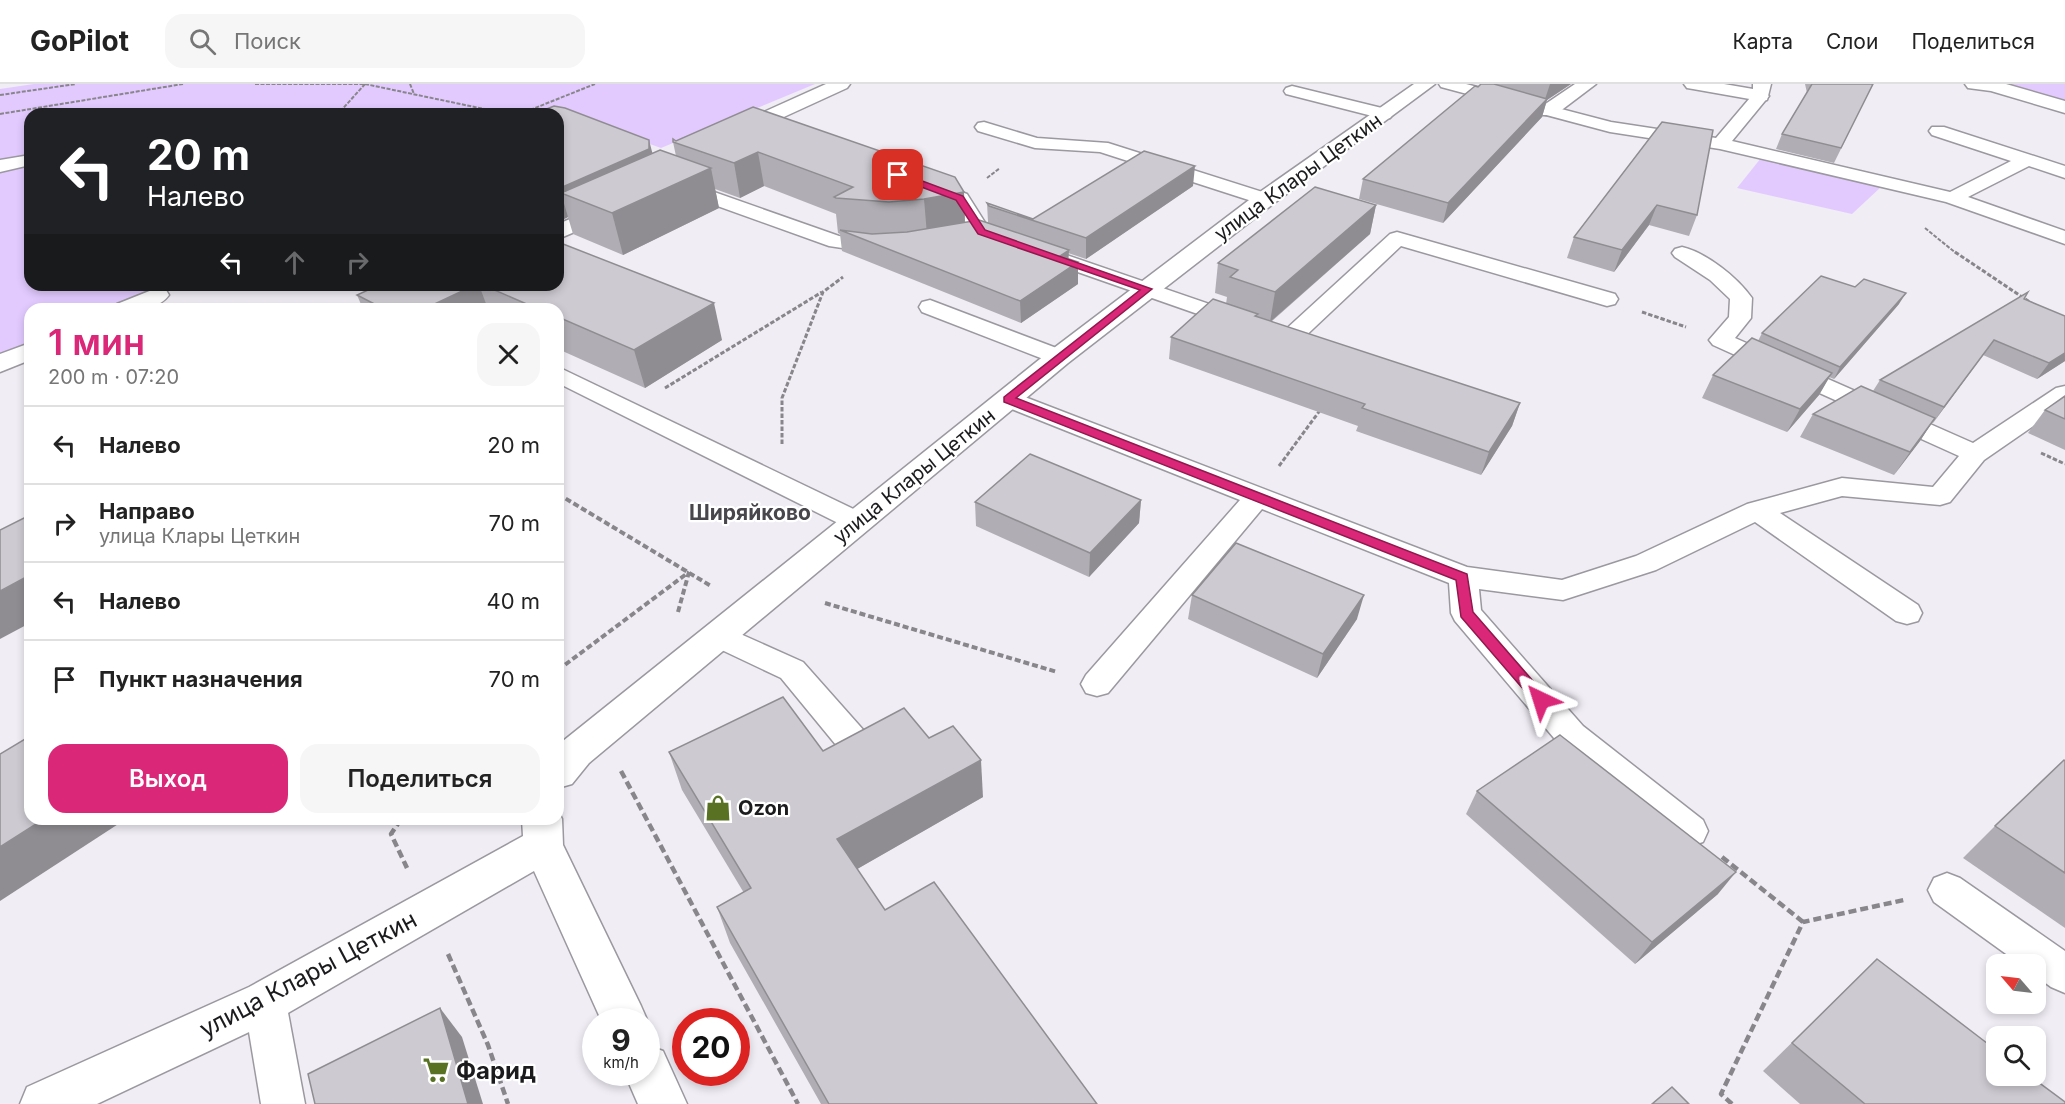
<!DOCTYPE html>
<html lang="ru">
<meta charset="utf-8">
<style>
body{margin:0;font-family:Inter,sans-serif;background:#f6f6f6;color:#222;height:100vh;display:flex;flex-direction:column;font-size:22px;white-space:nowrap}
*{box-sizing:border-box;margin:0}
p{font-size:20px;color:#767676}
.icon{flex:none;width:33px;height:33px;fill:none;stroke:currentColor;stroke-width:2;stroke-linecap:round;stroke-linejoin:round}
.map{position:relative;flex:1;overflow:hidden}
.sheet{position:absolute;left:24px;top:219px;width:540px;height:522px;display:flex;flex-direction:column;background:#fff;border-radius:18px;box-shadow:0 3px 9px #0003}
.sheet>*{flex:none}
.banner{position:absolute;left:24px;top:24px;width:540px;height:183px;border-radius:18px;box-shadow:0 3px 9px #0003;background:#202124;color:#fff;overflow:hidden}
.needle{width:39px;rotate:298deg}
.buttons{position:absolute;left:1986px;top:870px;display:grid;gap:12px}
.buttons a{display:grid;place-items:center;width:60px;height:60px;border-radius:12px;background:#fff;box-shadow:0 3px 9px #0003;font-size:30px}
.speed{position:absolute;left:582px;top:924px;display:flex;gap:12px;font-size:30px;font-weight:700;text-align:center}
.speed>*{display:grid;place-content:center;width:78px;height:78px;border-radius:50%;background:#fff;box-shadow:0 3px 9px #0003;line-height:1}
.speed small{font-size:15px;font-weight:400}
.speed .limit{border:9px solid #d22;background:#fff;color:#111}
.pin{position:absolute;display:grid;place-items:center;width:51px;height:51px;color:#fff;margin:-26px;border-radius:12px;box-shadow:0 3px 9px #0006}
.me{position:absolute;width:66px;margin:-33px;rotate:319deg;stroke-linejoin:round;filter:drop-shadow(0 0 4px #0008)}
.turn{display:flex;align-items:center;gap:21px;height:126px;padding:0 24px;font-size:27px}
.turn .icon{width:78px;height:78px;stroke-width:2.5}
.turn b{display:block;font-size:42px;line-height:51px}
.lanes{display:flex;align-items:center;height:57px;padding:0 24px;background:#0003;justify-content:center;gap:30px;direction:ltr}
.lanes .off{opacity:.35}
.round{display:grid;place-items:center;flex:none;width:63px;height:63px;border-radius:18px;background:#f6f6f6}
.head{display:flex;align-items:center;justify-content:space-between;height:102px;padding:0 24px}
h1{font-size:36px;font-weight:600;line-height:45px;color:#db2777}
.primary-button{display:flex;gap:12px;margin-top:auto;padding:12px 24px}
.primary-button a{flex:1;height:69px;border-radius:18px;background:#db2777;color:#fff;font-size:24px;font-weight:600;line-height:69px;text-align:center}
.primary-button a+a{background:#f6f6f6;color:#222}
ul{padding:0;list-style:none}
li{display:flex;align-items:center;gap:18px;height:78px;padding:0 24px;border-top:2px solid #e0e0e0}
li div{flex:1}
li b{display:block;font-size:22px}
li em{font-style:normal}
header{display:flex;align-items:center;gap:36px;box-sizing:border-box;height:84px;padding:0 30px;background:#fff;border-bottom:2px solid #e0e0e0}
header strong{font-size:28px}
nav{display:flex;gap:33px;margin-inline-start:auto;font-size:21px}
.search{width:420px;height:54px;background:#f6f6f6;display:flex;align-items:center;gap:15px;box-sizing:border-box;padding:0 21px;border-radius:18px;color:#767676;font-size:22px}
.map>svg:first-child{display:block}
.green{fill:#e2caff}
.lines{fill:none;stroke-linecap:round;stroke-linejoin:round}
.lane-casing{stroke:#9b989f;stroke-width:3}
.street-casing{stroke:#9b989f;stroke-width:3}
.path-far3{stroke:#88868b;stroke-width:2;stroke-dasharray:4 1.5;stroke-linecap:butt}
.path-far2{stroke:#88868b;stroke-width:3;stroke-dasharray:4.5 2;stroke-linecap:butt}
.path-far1{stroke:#88868b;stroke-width:4;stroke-dasharray:6 3;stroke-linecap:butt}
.path{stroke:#88868b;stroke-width:4.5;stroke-dasharray:8 4;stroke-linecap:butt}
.lane{fill:#fff;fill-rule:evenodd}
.street{fill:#fff;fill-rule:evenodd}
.wall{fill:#b0aeb4}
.shaded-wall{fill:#908d92}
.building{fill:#cdcad1;stroke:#908d92;stroke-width:1.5}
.route{fill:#db2777;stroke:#8e194d;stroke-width:1.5}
.labels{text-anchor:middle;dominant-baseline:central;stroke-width:4.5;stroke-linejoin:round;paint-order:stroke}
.street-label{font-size:20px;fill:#1b1a1d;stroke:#fff}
.poi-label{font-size:20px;font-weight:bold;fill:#1b1a1d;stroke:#fff;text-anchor:start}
.neighbourhood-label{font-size:21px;font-weight:bold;fill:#48454b;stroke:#fff}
.near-street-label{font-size:24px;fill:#1b1a1d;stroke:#fff}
.near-poi-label{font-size:24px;font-weight:bold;fill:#1b1a1d;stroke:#fff;text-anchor:start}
</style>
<header>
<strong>GoPilot</strong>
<div class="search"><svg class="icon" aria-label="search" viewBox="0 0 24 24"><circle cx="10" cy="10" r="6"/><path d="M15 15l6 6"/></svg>Поиск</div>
<nav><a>Карта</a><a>Слои</a><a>Поделиться</a></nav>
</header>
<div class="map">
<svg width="2065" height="1020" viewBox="0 0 2065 1020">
<rect width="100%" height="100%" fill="#f0edf5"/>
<g class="green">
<path d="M34,0H815L661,64L597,41L558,30H30V201H168L112,225H30V260L0,273V5Z"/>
<path d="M1995,0H2065V18Z"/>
<path d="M1761,74L1881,103L1852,130L1737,104Z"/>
</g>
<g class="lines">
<g class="lane-casing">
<g id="lane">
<path d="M1439,0H1466L1611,38L1716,54L1755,8L1761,7L1769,12L1732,57L1950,108L2011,77L1932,51L1929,47L1932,43H1944L2065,82V94L2029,82L1968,113L2065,147V160L1946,118L1720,65L1610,48L1441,3Z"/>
<path d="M1292,2L1390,26L1393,30L1390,34L1384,35L1286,10L1284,7L1286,4Z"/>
<path d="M984,38L1037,54L1108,59L1272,111L1275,115L1272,119H1258L1100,68L1035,64L978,47L975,43L978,39Z"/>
<path d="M30,71V81L0,88V76Z"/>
<path d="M680,96L839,152L889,160L892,164L889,168L882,170L829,162L673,106L671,102L673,98Z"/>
<path d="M930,97L967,110L991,148L988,152H974L953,118L923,107L921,103L923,99Z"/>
<path d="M1397,148L1615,210L1618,215L1615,220L1607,222L1401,162L1297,260L1289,262L1032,172L1029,168L1032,164L1039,162L1046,164L1285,246L1390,150Z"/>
<path d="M1682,163C1707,169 1737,193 1752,214L1751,234L1735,254L1973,359L2056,304L2065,302V320L1984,376L1950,418L1940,421L1842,412L1780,429L1918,521L1922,529L1918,537L1907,540L1896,537L1755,438L1656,486L1563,516L1479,505L1481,526L1583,642L1703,736L1708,747L1703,758L1690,762L1677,758L1559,660L1455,537L1451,529L1449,499L1262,425L1108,609L1097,612L1086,609L1081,600L1086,591L1240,416L999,320L996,315L999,310L1008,308L1017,310L1467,483L1562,496L1636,472L1747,420L1842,394L1933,403L1959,372L1713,261L1709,256L1729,233L1730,215L1710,196L1675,173L1672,169L1675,165Z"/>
<path d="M930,216L1067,268L1071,273L1067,278L1059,280L1051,278L922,228L919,223L922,218Z"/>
<path d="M558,283L868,432L872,438L868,444L858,447L848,444L558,299Z"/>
<path d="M718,540L803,578L874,658L879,668L874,678L862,682L850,678L781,594L707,559L702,551L707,543Z"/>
<path d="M1947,789L1960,794L2065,867V909L2051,903L2036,892V880H2020L1934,818L1928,806L1934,794Z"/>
<path d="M265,898L280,904L286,918L305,1020H261L244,918L250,904Z"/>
</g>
</g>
<g class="street-casing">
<g id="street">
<path d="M826,0H850L847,4L740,53H726L723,49L726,45Z"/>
<path d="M1414,0H1435L1273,120L1068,279L589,679L572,700L558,704V663L563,657L1050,267L1257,110Z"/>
<path d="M1575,0H1596L1555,31H1541L1539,27L1541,23Z"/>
<path d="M1684,0H1724L1753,5V0H1771L1767,16L1761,17L1693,5L1687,4Z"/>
<path d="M1965,0H2006L2065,17V29L1991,7L1968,4Z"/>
<path d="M611,118L619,119L622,124L619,129L558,155V140Z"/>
<path d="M157,204L166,206L169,211C157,228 132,225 114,225L117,220Z"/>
<path d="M30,259V276L0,288V270Z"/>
<path d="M558,727L562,735L563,761L641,922L648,938L646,941V938H602L534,787L281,933L97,1020H20L27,1003L249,903L523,752L522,735H558Z"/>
<path d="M646,961L663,967L687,1020H638L624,988H646Z"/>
</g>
</g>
<g class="path-far3">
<path d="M255,0H365L338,30"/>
<path d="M365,0L508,30"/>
<path d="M410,0L414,10"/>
<path d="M0,11L76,0"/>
<path d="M0,30L183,0"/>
<path d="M520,30L595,0"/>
<path d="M987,94L1000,84"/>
<path d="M1925,144L1957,170"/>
</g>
<g class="path-far2">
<path d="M1955,168L2031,219"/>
<path d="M1642,228L1686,243"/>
<path d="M665,304L822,208"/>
<path d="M782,360V314L823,208L843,193"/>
<path d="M2041,369L2065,380"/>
<path d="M1279,382L1321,325"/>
</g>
<g class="path-far1">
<path d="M558,410L711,502"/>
<path d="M825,519L1057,588"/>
<path d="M678,528L689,488"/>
<path d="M558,586L689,488"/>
</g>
<g class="path">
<path d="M621,687L798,1020"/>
<path d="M401,735L391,750L407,784"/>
<path d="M1722,773L1803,838"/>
<path d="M448,870L488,961L508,1020"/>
<path d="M1732,1020L1721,1010L1803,838L1904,816"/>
</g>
<use href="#lane" class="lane"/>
<use href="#street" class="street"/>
</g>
<g class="wall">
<path d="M1481,0H1571L1547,16L1542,33L1443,139L1359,115L1363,95Z"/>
<path d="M1805,0H1873L1834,79L1776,65L1782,50L1807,9Z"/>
<path d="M753,23L964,108L965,138H988L987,119L1033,135L1193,102L1086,175L1068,169V175L1078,178V200L1021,239L842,167L840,150L838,149L836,130L764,102L740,114L715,105L719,124L623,171L573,150L568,133L558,138V30L653,69L676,72L673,58Z"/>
<path d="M1662,38L1697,131L1689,152L1649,141L1614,188L1567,174L1574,153Z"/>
<path d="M1376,121L1370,150L1271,238L1520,319L1512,342L1481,391L1356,347L1358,342L1169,275L1171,253L1226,220L1227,213L1215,209L1218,179Z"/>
<path d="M379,201H558L722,256L645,304L558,265V225H363L357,211Z"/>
<path d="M2024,215L2065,277L2037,295L1983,271L1933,339L1932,338L1920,357L1894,391L1800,353L1813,330L1873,307L1880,296Z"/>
<path d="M1899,220L1834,295L1829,293L1819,311L1787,348L1702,314L1713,291L1758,257L1762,249Z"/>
<path d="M2065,312V366L2028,349L2045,326Z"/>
<path d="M1141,416L1139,439L1089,493L976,442L975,418Z"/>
<path d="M1192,511L1357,535L1317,594L1188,535Z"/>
<path d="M929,654L983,713L857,785L885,826L1097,1020H821L730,859L717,823L744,809L682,706L669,668L823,667Z"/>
<path d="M2065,677V844L1963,774L1995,742Z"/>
<path d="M1477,707L1718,810L1635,880L1466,730Z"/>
<path d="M1877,875L2065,1020H1800L1763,987Z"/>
</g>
<g class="shaded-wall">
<path d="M1550,0H1571L1547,16L1542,33L1443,139L1448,119L1544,18Z"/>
<path d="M649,56L656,83L561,109L568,133L558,138V105Z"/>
<path d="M758,68L764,102L740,114L734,79Z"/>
<path d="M1195,82L1193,102L1086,175V154Z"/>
<path d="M711,84L719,124L623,171L612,129Z"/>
<path d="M964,108L965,143L927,151L924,115Z"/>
<path d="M1376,121L1370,150L1270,238L1275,208Z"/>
<path d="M1657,121L1649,141L1614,188L1622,166Z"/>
<path d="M1069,166L1068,185L1078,178V200L1021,239L1020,217L1060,172Z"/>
<path d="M475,201H479L488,225H424Z"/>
<path d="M1906,209L1899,220L1834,295L1840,283Z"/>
<path d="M714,219L722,256L645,304L634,266Z"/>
<path d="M1994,256L1983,271L1933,339L1944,323Z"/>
<path d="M2065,269V277L2037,295L2049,279Z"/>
<path d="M1832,289L1819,311L1787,348L1800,325Z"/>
<path d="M1520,319L1512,342L1481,391L1489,368Z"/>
<path d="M1935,334L1920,357L1894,391L1910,368Z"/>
<path d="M1141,416L1139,439L1089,493L1090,469Z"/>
<path d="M30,491V539L0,555V507Z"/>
<path d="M1364,511L1357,535L1317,594L1323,570Z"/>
<path d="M981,676L983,713L845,792L837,755Z"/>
<path d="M44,735H126L0,817V763Z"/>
<path d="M1736,788L1718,810L1635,880L1652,858Z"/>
<path d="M440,924L462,953L483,1020H468Z"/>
</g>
<g class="building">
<path d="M1481,0H1494L1547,15L1448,119L1363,95L1475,2L1478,3Z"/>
<path d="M1812,0H1873L1841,64L1782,50Z"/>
<path d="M554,22L565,24L649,56V65L558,105V30H534Z"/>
<path d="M753,23L955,93L964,108L924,115L889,118L836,114L834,113L853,103L758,68L734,79L673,58V55L676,57Z"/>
<path d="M1662,38L1713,46L1697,131L1657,121L1622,166L1574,153Z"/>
<path d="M660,66L711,84L612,129L561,109Z"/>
<path d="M1144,67L1195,82L1086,154L989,122L987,119L1033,135Z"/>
<path d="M1315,103L1376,121L1275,208L1230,193L1238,186L1218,179Z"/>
<path d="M979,136L1069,166L1060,172L1078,178L1020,217L840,146L872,150L907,148Z"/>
<path d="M558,158L714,219L634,266L558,233V225H538L483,201H558Z"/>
<path d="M1821,192L1855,203L1864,195L1906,209L1840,283L1762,249Z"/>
<path d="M379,201H475L424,225H384L357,211Z"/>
<path d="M2028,208L2024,215L2065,232V269L2049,279L1994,256L1944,323L1880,296Z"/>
<path d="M1213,215L1258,230L1255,232L1520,319L1489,368L1362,324L1365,320L1171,253Z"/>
<path d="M1752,254L1832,289L1800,325L1713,291Z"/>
<path d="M1861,302L1935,334L1910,368L1813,330Z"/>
<path d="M2065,312V335L2045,326Z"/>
<path d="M1030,370L1141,416L1090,469L975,418Z"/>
<path d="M30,431V491L0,507V446Z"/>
<path d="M1236,459L1364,511L1323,570L1192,511Z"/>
<path d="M783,613L823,667L904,624L929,654L953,642L981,676L837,755L885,826L934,798L1097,1020H829L717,823L751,804L669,668Z"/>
<path d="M1560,651L1736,788L1652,858L1477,707Z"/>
<path d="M30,652V735H44L0,763V670Z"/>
<path d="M2064,676L2065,677V789L1995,742Z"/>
<path d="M1877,875L1996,966V992H2030L2065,1018V1020H1865L1792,959Z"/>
<path d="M440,924L468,1020H315L308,990Z"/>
<path d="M1672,1003L1689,1020H1652Z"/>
</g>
<path class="route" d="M898,88L963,112L985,146L1152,205L1016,314L1467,490L1473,528L1546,612L1548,616L1546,620H1536L1461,533L1456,496L1004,318V313L1140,206L978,150L956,116L895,93L893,91Z"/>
<defs>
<g id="shop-bare" transform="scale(2.07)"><path d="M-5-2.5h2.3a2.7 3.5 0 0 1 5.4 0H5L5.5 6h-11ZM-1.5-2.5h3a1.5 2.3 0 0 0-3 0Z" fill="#587123" stroke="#fff" stroke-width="2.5" paint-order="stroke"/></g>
<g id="supermarket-bare" transform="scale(2.07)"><path d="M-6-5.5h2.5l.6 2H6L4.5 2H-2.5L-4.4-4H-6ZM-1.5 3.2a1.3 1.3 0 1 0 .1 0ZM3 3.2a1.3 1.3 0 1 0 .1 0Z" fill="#587123" stroke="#fff" stroke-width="2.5" paint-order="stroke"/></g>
</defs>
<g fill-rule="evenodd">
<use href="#shop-bare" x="718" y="724"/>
<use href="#supermarket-bare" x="436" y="986"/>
</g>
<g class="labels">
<g class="street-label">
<text transform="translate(1298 93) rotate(-36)">улица Клары Цеткин</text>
<text transform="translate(914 392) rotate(-39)">улица Клары Цеткин</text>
</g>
<g class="poi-label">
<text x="738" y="724">Ozon</text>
</g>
<g class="neighbourhood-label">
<text x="750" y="428">Ширяйково</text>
</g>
<g class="near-street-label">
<text transform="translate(308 890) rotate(-28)">улица Клары Цеткин</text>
</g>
<g class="near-poi-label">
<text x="456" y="986">Фарид</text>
</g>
</g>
</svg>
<div class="buttons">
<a><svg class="needle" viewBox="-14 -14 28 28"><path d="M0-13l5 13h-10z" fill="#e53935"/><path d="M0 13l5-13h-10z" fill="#767676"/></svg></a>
<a><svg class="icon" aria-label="search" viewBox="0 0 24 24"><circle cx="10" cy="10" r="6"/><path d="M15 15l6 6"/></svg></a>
</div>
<div class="speed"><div>9<small>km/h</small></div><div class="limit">20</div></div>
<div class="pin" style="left:898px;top:91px;background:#d93025"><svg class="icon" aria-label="arrive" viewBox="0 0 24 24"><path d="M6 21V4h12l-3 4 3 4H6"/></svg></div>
<svg class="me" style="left:1541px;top:616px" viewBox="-20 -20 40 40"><path d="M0-17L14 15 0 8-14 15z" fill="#db2777" stroke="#fff" stroke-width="4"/></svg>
<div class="banner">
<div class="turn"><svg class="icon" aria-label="left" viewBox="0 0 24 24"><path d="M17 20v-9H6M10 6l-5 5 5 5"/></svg><div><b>20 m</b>Налево</div></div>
<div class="lanes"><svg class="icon" aria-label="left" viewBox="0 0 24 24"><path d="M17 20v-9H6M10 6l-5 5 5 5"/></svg><svg class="icon off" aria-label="ahead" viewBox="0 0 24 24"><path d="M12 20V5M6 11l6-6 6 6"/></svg><svg class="icon off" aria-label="right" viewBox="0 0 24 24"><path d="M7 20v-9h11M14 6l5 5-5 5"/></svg></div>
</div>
<section class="sheet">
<div class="head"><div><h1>1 мин</h1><p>200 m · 07:20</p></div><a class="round"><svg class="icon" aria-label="close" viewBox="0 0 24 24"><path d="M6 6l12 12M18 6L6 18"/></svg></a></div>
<ul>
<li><svg class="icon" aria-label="left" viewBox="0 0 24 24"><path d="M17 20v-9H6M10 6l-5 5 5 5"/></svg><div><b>Налево</b></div><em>20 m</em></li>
<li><svg class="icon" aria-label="right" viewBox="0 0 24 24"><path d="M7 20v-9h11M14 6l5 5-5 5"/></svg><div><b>Направо</b><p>улица Клары Цеткин</p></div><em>70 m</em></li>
<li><svg class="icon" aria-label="left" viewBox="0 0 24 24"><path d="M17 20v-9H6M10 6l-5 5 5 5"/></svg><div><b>Налево</b></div><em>40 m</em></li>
<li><svg class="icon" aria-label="arrive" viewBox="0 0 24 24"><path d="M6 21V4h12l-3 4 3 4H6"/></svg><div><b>Пункт назначения</b></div><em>70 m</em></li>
</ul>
<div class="primary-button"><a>Выход</a><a>Поделиться</a></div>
</section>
</div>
